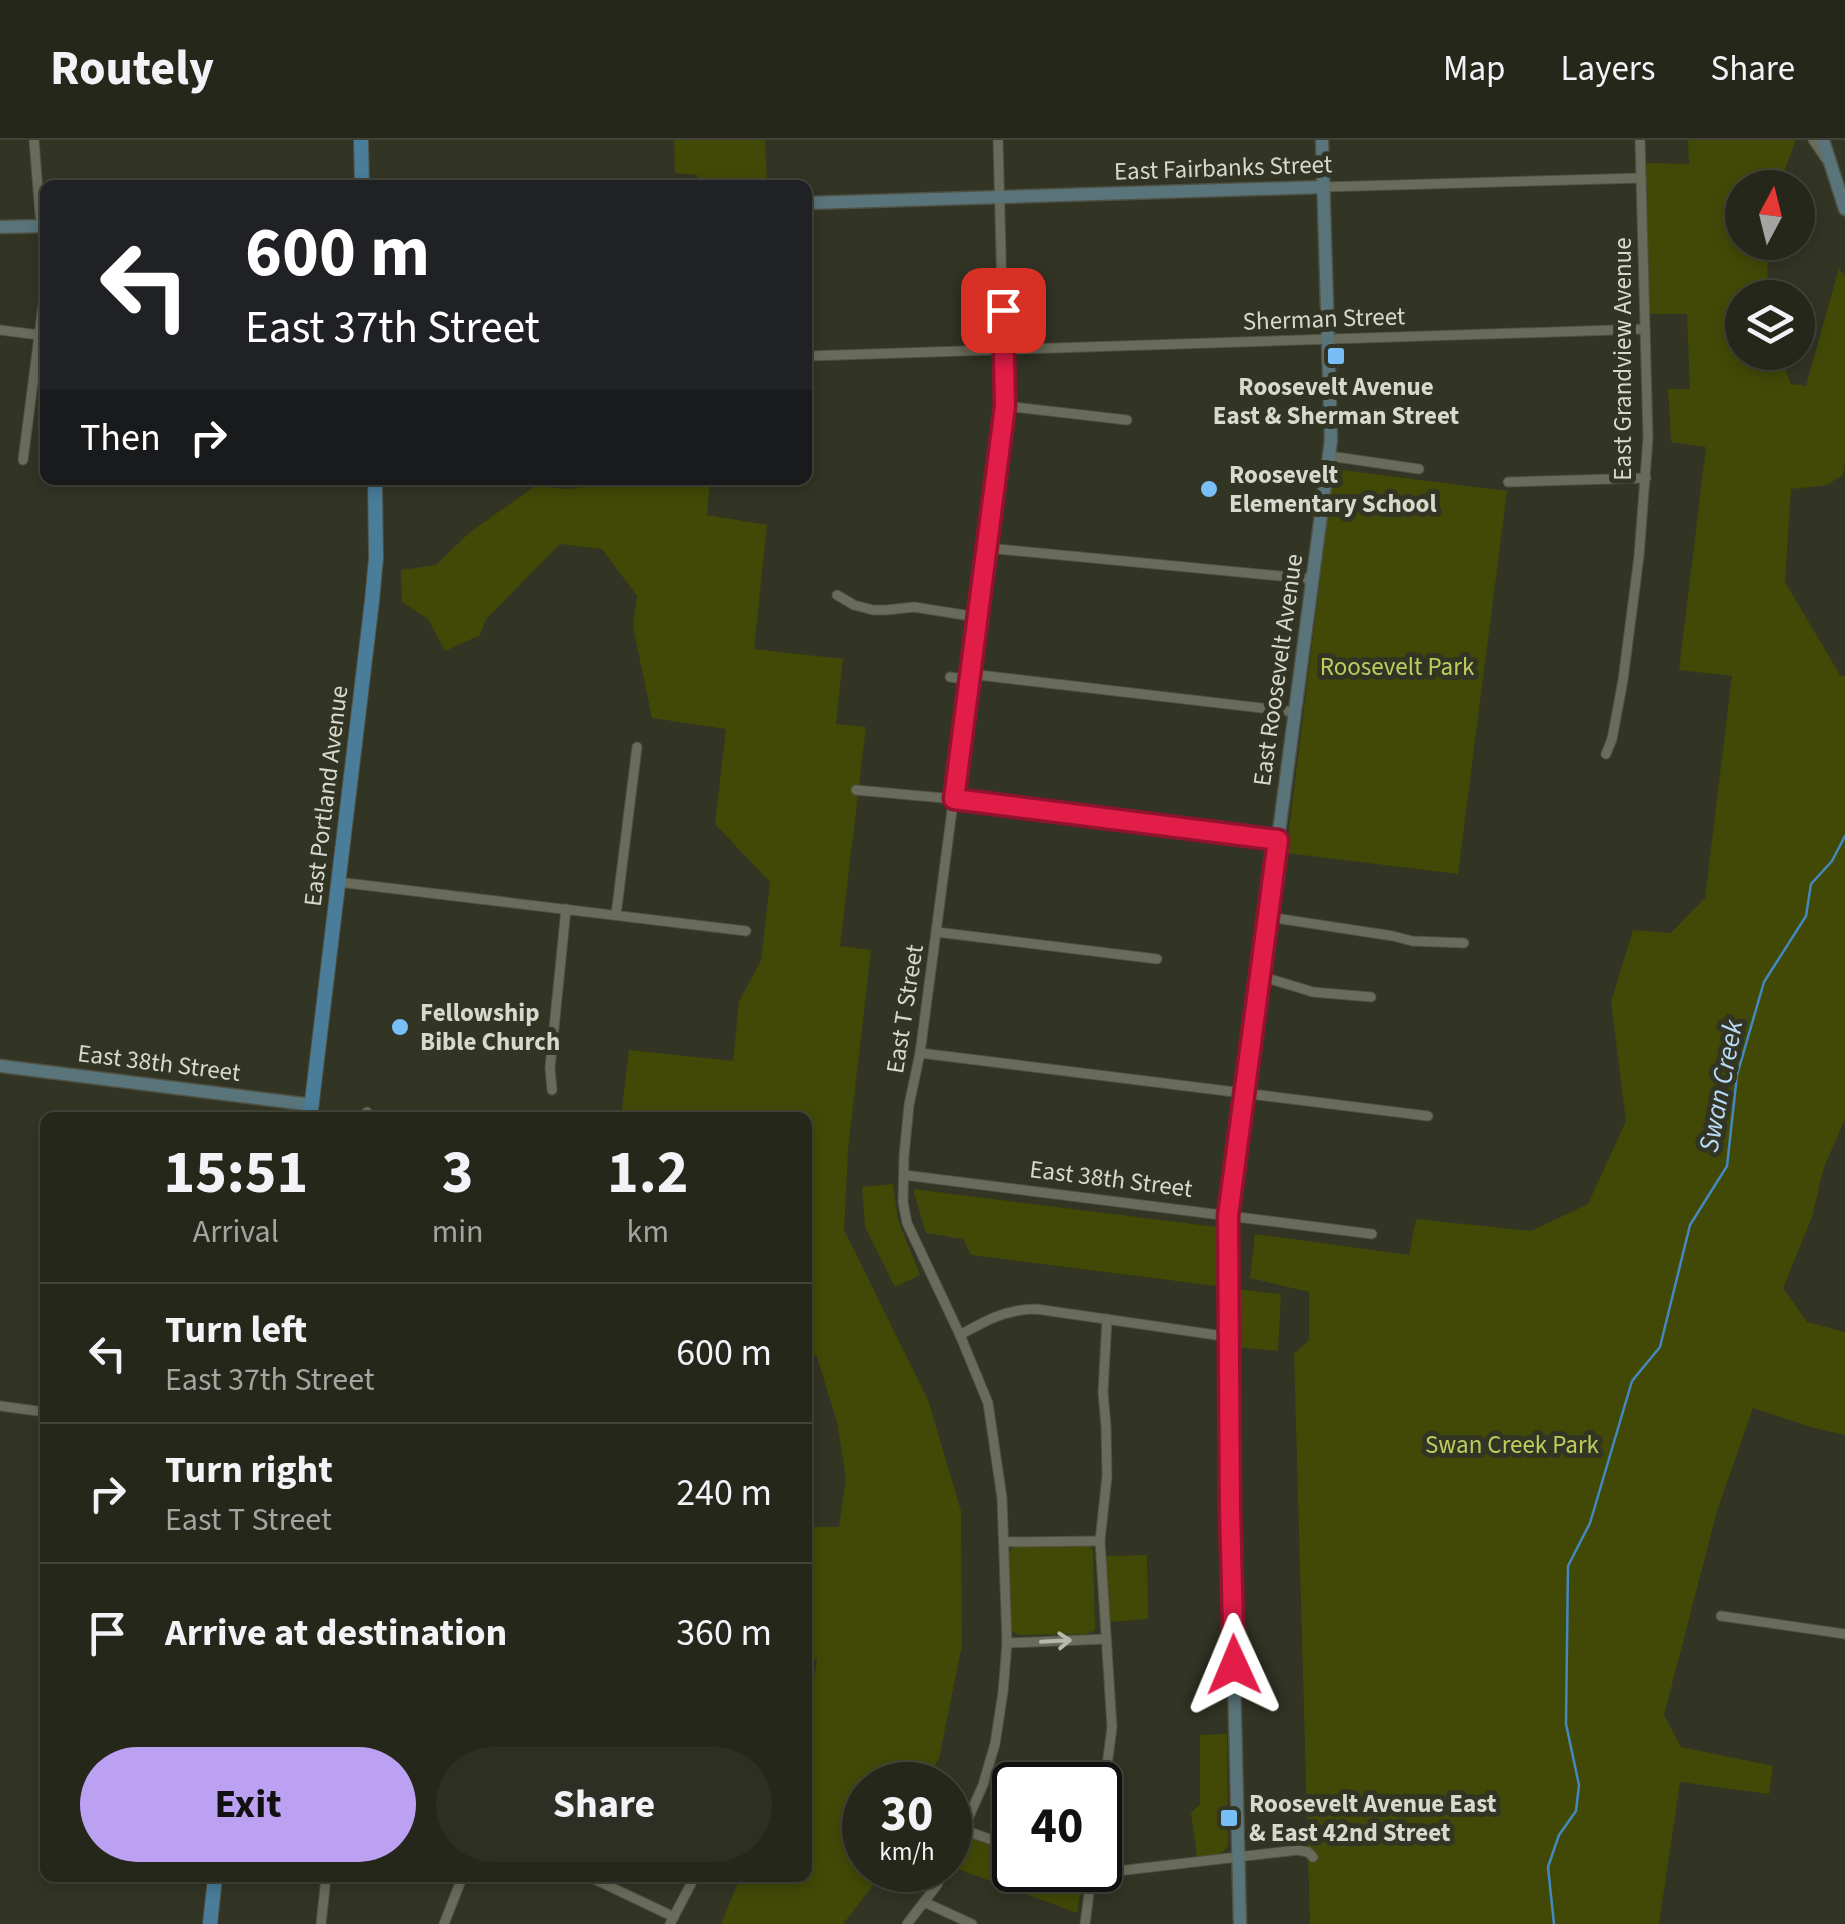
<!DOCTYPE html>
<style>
body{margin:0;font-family:"Source Sans 3",sans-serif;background:#2e2f24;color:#f1f3f6;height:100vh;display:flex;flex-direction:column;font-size:38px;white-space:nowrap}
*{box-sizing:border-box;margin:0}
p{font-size:32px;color:#a4a5a3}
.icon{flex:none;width:55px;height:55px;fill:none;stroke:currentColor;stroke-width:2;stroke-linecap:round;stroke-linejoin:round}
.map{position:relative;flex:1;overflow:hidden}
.panel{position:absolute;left:40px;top:972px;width:772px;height:770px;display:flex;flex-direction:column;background:#26271b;border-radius:15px;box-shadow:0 5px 15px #0003,0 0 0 2px #42443a}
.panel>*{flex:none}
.top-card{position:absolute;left:40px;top:40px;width:772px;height:305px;border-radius:15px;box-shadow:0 5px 15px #0003,0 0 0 2px #42443a;background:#202124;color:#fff;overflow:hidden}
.needle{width:65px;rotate:7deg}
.fabs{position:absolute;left:1725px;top:30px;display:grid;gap:20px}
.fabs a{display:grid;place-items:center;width:90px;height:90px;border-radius:50%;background:#26271b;box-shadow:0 5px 15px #0003,0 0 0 2px #42443a;font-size:50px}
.speed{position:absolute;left:842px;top:1622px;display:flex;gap:20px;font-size:50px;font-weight:700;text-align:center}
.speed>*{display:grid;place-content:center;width:130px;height:130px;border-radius:50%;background:#26271b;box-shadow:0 5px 15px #0003,0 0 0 2px #42443a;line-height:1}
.speed small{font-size:25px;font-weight:400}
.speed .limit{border:5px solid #111;border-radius:15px;background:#fff;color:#111}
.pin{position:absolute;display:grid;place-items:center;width:85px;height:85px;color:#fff;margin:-42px;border-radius:20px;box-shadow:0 5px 15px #0006}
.me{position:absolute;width:110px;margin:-55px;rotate:359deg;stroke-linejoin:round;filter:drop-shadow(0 0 8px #0008)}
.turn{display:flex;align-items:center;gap:35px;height:210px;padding:0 40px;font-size:45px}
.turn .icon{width:130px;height:130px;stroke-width:2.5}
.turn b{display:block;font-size:70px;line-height:85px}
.then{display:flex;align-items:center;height:95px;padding:0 40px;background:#0003;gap:20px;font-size:38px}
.eta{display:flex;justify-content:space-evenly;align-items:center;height:170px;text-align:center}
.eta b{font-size:60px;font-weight:700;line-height:70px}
.cta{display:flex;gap:20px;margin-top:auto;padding:20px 40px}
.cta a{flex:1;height:115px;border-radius:60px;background:#bca0f2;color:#111;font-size:40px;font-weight:700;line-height:115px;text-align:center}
.cta a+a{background:#2e2f24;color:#f1f3f6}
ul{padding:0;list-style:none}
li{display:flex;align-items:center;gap:30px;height:140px;padding:0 40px;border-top:2px solid #42443a}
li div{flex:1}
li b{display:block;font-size:38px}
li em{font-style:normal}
header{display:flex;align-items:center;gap:60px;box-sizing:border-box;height:140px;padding:0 50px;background:#26271b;border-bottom:2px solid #42443a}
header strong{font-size:48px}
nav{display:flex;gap:55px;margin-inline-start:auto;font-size:35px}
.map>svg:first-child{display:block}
.green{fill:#424907}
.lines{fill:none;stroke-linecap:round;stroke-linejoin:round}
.stream{stroke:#4389be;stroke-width:2.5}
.street-casing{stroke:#4f5143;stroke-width:11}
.secondary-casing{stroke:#4f5143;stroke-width:15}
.primary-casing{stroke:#4f5143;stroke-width:16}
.street{stroke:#696c5a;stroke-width:9}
.secondary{stroke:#59747a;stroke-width:12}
.primary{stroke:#497d9a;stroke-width:14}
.oneway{stroke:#b6b8ac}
.route-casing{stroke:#92132f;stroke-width:25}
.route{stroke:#e11d48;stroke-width:18}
.poi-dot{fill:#78bff8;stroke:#323424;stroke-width:4}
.labels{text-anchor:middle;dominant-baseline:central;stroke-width:10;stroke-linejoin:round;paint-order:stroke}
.street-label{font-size:25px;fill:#d7d9cf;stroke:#323424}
.poi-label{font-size:25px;font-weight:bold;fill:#d7d9cf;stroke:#323424;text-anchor:start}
.park-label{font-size:25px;fill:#becc5d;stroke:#323424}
.water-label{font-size:28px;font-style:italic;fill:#b8daf8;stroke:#323424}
</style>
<header>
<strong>Routely</strong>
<nav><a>Map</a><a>Layers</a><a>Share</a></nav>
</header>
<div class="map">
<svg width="1845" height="1784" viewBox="0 0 1845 1784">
<rect width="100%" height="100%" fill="#323424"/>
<g class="green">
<path d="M674,0H765L767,44L698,45L697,35L675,33Z"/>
<path d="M1688,0H1796L1778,47L1742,48V102L1768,103L1767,157L1742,158V212L1779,213L1791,244L1806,246L1839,128L1845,137V319L1843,335L1827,345L1791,349L1785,442L1840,535L1845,536V979L1824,1027L1812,1077L1783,1148L1807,1182L1845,1192V1295L1814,1288L1753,1268L1717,1371L1664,1575L1681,1607L1773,1626L1769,1654L1680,1642L1659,1784H1310L1294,1214L1309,1200V1152L1250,1138L1255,1094L1409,1115L1416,1079L1531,1091L1588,1064L1626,981L1611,862L1633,790L1671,793L1705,758L1732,536L1679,530L1706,307L1671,302L1668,249H1690L1687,174H1650L1645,23L1689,24Z"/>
<path d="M1334,329L1507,351L1458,734L1286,713Z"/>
<path d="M615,340H710L707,375L767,385L754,509L843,519L836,584L866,587L840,806L871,810L848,1010L844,1090L928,1260L961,1371L962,1505L939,1618L926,1645H865V1730H885L843,1784H721L740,1738H808V1573L817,1520L808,1519V1387H839L846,1338L837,1282L816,1214L808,1229V978L621,977L629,910L733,921L739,862L761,820L770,742L715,684L726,589L652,578L633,486L637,456L602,409L560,404L486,479L480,495L445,511L428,479L402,462L401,430L436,425L469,393L535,346L569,349L614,343Z"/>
<path d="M893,1044L898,1080L920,1135L895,1147L865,1087L862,1047Z"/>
<path d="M913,1049L1217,1087L1216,1146L971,1115L963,1099L926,1093Z"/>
<path d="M1235,1149L1281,1154L1278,1211L1235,1207Z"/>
<path d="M1016,1405L1090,1406L1093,1411L1095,1490L1087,1494L1018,1495L1011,1490L1009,1412Z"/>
<path d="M1147,1415L1148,1479L1109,1482L1106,1416Z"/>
<path d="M1227,1594L1228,1705C1223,1717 1209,1716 1197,1716L1191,1673L1200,1664V1595Z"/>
<path d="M972,1696L1015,1711V1730L1079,1732L1082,1738L1077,1773L950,1726L964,1697Z"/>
</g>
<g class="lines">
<path class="stream" d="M1554,1784L1548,1727L1559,1695L1576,1671L1579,1645L1566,1584L1568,1426L1590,1383L1632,1241L1660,1207L1690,1085L1727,1026L1737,935L1764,842L1806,776L1811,744L1832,721L1845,696"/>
<g class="street-casing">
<g id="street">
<path d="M34,0L40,75L45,93"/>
<path d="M1813,0L1826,19"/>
<path d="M1323,47L1641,38"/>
<path d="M0,190L39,195"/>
<path d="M808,216L1645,189"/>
<path d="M1005,266L1127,280"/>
<path d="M1329,316L1419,329"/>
<path d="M23,320L45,150"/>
<path d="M1508,342L1646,338"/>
<path d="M987,408L1312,439"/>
<path d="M837,455L854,465L873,470H886L914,467L977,477"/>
<path d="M970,534L1295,572"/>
<path d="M950,537L970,540"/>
<path d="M1606,614L1612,599L1623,540L1639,416L1648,298L1640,0"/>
<path d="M856,650L954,659L1278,700"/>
<path d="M338,742L746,791"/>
<path d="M616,775L637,607"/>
<path d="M1268,777L1393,796L1412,801L1464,803"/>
<path d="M936,792L1157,819"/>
<path d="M1260,836L1313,852L1371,857"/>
<path d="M920,913L1428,976"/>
<path d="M552,950L550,928L566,769"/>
<path d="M366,978L367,972"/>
<path d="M904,1035L1372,1094"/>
<path d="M960,1195C985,1181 1006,1169 1036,1169L1230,1197"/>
<path d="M0,1266L45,1272"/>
<path d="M1005,1402L1100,1401"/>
<path d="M1721,1476L1845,1494"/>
<path d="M1007,1503L1105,1499"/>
<path d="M1100,1679L1112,1587L1100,1401L1107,1336L1106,1287L1103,1252L1107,1179"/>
<path d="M964,1690L1015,1708"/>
<path d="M950,1719L983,1645L995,1604L1003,1552L1007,1503L1002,1358L988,1263L960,1195L907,1083L903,1062L904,1016L909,965L920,913L936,792L1005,266L998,0"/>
<path d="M1088,1730L1109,1732L1298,1710L1308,1712L1313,1717"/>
<path d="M592,1738L674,1777"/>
<path d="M924,1762L972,1784"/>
<path d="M321,1784L326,1738"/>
<path d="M444,1784L462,1738"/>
<path d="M670,1784L694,1738"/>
<path d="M907,1784L937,1745L944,1730"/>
<path d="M1085,1784L1092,1730"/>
</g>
</g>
<g class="secondary-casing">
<g id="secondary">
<path d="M1823,0L1845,69"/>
<path d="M808,63L1323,47"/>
<path d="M0,87L45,86"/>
<path d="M0,926L312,965"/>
<path d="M1240,1784L1230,1370L1228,1076L1331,300L1322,0"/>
</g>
</g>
<g class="primary-casing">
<g id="primary">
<path d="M361,0L362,45"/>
<path d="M310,978L372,461L376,418L375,340"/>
<path d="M210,1784L215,1738"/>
</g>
</g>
<use href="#street" class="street"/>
<use href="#secondary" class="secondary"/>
<use href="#primary" class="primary"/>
</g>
<defs><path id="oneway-shaft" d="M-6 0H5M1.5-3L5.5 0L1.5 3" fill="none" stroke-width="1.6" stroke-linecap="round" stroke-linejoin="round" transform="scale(2.5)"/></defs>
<use class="oneway" href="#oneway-shaft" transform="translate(1056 1501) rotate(-3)"/>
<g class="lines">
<g class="route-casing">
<path id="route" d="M1003,170L1005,266L954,659L1278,700L1228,1076L1230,1370L1234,1525"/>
</g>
<use href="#route" class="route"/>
</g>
<g class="poi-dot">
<rect x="1326" y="206" width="20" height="20" rx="5"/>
<circle cx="1209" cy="349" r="10"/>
<circle cx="400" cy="887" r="10"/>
<rect x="1219" y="1668" width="20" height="20" rx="5"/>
</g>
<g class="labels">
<g class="street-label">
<text transform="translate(1223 28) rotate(-2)">East Fairbanks Street</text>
<text transform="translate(1324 179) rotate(-2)">Sherman Street</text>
<text transform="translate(1623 219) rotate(-90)">East Grandview Avenue</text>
<text transform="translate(1278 530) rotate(-82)">East Roosevelt Avenue</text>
<text transform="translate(326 656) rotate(-83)">East Portland Avenue</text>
<text transform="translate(905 869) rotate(-81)">East T Street</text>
<text transform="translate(159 923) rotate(7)">East 38th Street</text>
<text transform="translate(1111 1039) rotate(7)">East 38th Street</text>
</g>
<g class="poi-label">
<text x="1336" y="247" text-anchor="middle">Roosevelt Avenue<tspan x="1336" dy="29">East &amp; Sherman Street</tspan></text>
<text x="1229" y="335">Roosevelt<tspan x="1229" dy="29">Elementary School</tspan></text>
<text x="420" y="873">Fellowship<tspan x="420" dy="29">Bible Church</tspan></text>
<text x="1249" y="1664">Roosevelt Avenue East<tspan x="1249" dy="29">&amp; East 42nd Street</tspan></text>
</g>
<g class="park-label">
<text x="1397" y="527">Roosevelt Park</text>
<text x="1512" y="1305">Swan Creek Park</text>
</g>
<g class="water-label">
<text transform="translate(1721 946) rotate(-79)">Swan Creek</text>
</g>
</g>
</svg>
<div class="fabs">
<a><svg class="needle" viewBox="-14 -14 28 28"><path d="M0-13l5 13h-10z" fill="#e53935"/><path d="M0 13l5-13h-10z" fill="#a4a5a3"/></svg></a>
<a><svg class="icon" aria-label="layers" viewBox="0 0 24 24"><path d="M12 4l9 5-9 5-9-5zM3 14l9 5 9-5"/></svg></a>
</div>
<div class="speed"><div>30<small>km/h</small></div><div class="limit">40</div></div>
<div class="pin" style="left:1003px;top:170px;background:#d93025"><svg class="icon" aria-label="arrive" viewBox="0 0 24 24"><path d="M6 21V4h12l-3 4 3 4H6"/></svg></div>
<svg class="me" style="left:1234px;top:1525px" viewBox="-20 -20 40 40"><path d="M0-17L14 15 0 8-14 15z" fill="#e11d48" stroke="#fff" stroke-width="4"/></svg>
<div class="top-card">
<div class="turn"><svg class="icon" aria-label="left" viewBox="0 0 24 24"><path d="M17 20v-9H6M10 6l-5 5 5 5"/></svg><div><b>600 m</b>East 37th Street</div></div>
<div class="then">Then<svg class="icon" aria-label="right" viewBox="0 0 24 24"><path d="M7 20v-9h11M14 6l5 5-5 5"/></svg></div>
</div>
<section class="panel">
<div class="eta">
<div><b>15:51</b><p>Arrival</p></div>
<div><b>3</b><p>min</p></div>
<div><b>1.2</b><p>km</p></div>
</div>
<ul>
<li><svg class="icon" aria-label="left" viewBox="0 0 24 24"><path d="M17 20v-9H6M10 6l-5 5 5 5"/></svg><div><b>Turn left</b><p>East 37th Street</p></div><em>600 m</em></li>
<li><svg class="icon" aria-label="right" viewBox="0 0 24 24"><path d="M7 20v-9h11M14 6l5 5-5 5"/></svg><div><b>Turn right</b><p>East T Street</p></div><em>240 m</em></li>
<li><svg class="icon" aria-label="arrive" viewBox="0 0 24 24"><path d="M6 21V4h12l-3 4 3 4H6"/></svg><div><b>Arrive at destination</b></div><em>360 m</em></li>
</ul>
<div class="cta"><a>Exit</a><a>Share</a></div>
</section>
</div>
